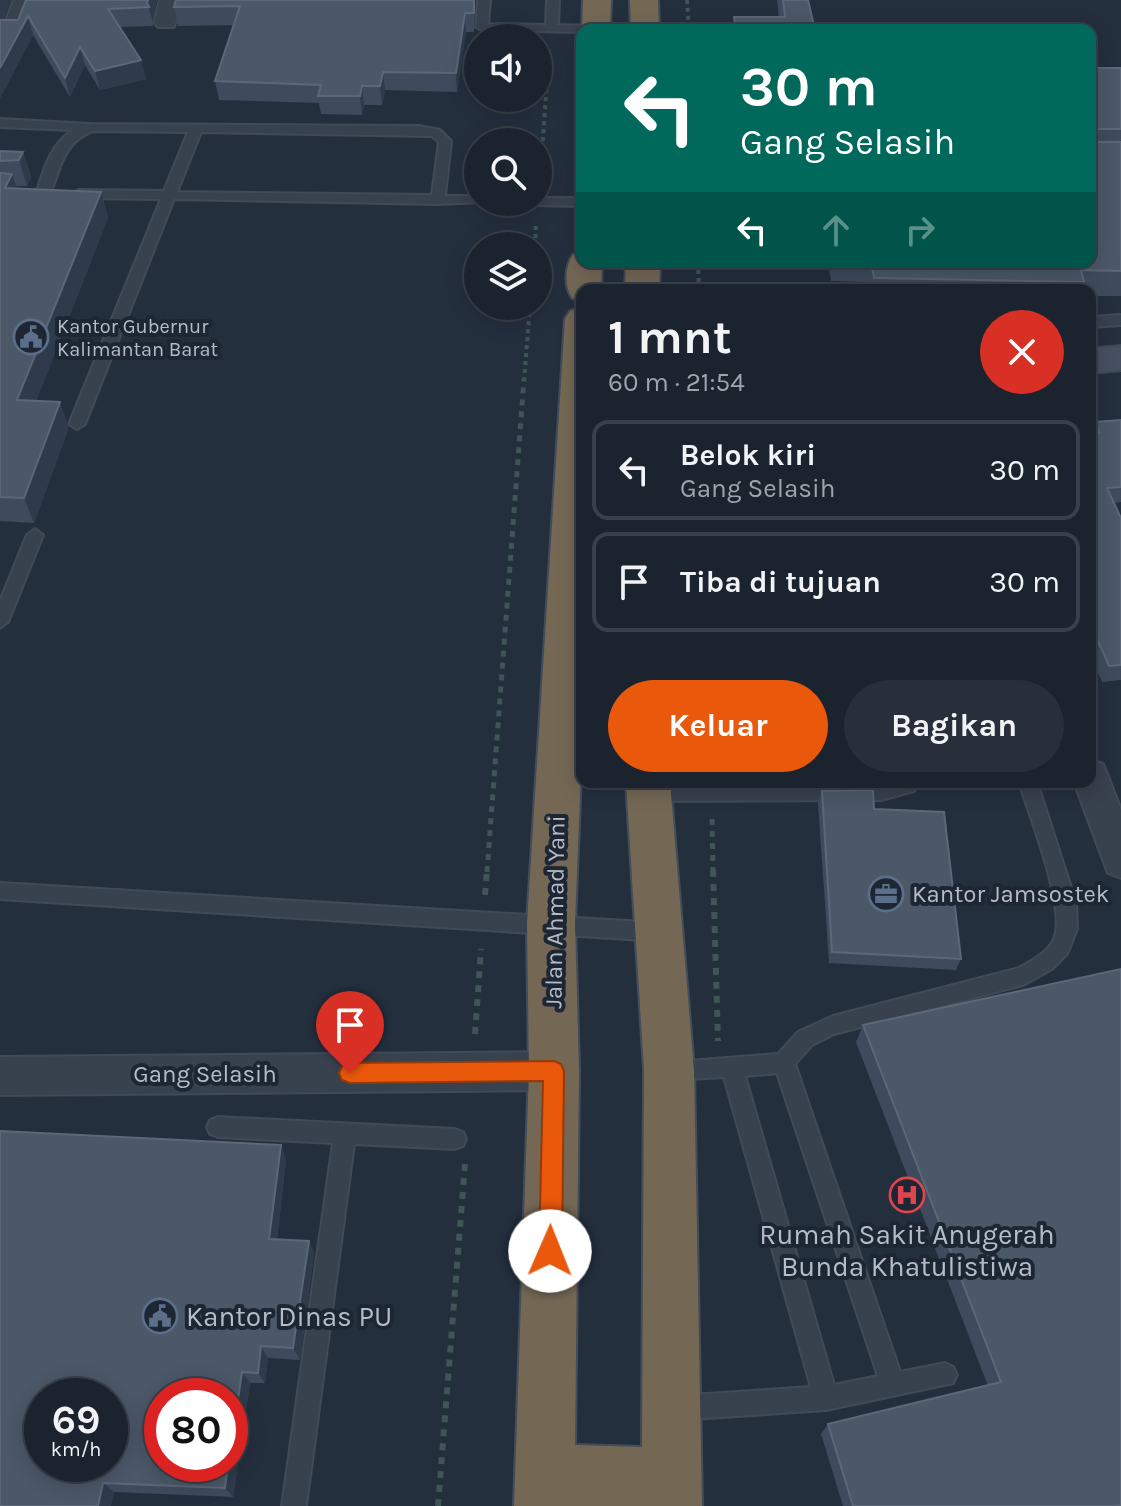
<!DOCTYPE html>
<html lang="id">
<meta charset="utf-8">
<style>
body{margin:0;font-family:Karla,sans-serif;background:#282f3a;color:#f1f3f6;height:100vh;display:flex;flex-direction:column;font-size:30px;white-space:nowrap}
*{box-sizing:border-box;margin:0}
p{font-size:26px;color:#a0a4aa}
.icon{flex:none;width:44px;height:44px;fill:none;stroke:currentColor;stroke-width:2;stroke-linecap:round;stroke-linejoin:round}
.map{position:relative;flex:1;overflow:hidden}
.sheet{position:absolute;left:576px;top:284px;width:520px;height:504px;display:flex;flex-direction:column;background:#1b232e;border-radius:16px;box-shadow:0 4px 20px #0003,0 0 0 2px #39404a}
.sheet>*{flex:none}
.hud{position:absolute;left:576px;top:24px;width:520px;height:244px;border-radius:16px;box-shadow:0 4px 20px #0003,0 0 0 2px #39404a;background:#00695c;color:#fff;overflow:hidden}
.tools{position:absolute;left:464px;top:24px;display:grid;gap:16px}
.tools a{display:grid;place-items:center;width:88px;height:88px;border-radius:50%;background:#1b232e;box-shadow:0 4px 20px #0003,0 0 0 2px #39404a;font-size:40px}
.speed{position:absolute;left:24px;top:1378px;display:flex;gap:16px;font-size:40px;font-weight:700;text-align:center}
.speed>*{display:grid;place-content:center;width:104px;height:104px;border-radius:50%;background:#1b232e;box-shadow:0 4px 20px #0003,0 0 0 2px #39404a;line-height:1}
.speed small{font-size:20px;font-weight:400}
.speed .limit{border:12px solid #d22;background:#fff;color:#111}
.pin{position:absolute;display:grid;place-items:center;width:68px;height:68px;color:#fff;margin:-82px -34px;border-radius:50% 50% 50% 0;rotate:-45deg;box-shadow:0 0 8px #0007}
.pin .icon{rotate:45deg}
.me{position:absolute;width:88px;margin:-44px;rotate:1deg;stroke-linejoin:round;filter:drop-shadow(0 0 6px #0008)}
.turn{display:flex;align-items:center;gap:28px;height:168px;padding:0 32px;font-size:36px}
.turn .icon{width:104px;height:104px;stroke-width:2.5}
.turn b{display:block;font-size:56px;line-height:68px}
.lanes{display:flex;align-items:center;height:76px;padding:0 32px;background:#0003;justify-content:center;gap:40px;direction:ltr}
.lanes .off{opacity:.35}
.round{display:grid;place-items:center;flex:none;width:84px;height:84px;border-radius:42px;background:#282f3a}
.head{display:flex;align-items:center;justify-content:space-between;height:136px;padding:0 32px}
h1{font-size:48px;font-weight:700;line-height:60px}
.primary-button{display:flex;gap:16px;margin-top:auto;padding:16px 32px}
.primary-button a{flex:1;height:92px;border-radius:48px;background:#ea580c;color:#fff;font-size:32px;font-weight:700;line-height:92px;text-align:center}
.primary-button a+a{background:#282f3a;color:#f1f3f6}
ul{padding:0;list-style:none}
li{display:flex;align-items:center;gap:24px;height:100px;margin:0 16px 12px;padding:0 16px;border:4px solid #39404a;border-radius:16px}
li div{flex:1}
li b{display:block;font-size:30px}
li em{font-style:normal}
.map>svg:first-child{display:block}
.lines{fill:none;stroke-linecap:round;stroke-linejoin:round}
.lane-casing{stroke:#414a57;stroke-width:4}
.street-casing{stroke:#414a57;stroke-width:4}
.secondary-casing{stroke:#414a57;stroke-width:4}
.highway-casing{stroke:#434c59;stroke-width:4}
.path-far2{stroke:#3f5557;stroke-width:4;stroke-dasharray:4 4;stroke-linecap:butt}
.path-far1{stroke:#3f5557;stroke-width:5;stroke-dasharray:6 6;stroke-linecap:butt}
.path{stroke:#3f5557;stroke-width:6;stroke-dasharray:7 7;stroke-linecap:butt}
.lane{fill:#38414e;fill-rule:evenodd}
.street{fill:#38414e;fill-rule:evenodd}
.secondary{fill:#465061;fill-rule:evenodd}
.highway{fill:#746855;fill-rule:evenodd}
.wall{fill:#3f4b5c}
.shaded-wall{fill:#2f3b4b}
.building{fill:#4b5868;stroke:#5c6777;stroke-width:2;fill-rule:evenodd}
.route{fill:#ea580c;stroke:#983908;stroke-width:2}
.labels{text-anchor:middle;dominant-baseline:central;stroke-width:8;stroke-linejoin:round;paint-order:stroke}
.far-poi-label{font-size:20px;fill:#b4bcc9;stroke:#1d2633;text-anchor:start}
.poi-label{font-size:24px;fill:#b4bcc9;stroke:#1d2633;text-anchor:start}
.street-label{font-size:24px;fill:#b4bcc9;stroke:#1d2633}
.near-poi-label{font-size:28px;fill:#b4bcc9;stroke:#1d2633}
</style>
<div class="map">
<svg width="1121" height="1506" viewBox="0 0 1121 1506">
<rect width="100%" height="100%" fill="#242f3e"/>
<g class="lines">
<g class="lane-casing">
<g id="lane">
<path d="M478,0H490L488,24L546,25L547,0H559L558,25L596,26L602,29L582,32L482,30L476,27Z"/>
<path d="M0,119L90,124L419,126L440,130L451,141L445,196H478V202H483L438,204L174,199L85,424L77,429L69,424L161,199L79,198L72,194L79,190L164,191L188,132L93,131C52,147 62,189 43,198L36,194C44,169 50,145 73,130L0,127ZM201,132L432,136L439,142L432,195L177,192Z"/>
<path d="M538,198H582V206L533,205L531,202H538Z"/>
<path d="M1121,315V325L1090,327V317Z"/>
<path d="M35,529L43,535L8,622L0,628V601L27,535Z"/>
<path d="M892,782H921L914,791L881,800L649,801L643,798L640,793L643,788L649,785L881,784Z"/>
<path d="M1019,782H1037L1076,903L1077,929L1067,954L1052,969L1023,985L834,1034L812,1045L795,1064L900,1372L945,1363L953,1367L957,1375L953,1383L826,1410L677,1420L669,1416L665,1408L669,1400L677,1396L811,1387L724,1077L670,1080L663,1077L660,1070L663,1063L778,1054L798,1032L833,1016L1019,968C1031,961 1046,954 1053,941C1069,914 1029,814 1019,782ZM777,1073L878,1376L834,1385L745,1076Z"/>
<path d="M0,883L659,923L666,926L669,932L666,938L659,941L0,899Z"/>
<path d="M218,1117L455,1129L463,1132L466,1139L463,1146L455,1149L354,1144L306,1506H282L333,1143L218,1137L210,1134L207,1127L210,1120Z"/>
</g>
</g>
<g class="street-casing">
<g id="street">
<path d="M14,0H36L22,36H6L2,31Z"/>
<path d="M160,0H182L174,27H158L154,22Z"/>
<path d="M1090,760L1103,764L1121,810V878L1108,873L1074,782H1090Z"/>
<path d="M554,1052L569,1057L575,1071L569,1085L554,1090L0,1095V1057Z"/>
</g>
</g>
<g class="secondary-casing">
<path id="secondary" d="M1121,346V370L1090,373V349Z"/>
</g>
<g class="highway-casing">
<g id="highway">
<path d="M583,0H611L610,30H582Z"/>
<path d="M630,0H658L659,30H631Z"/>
<path d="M582,252V262H602L601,290H582V300L572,298C564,286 565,266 573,255Z"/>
<path d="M626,262H660L659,290H625Z"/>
<path d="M582,308V746L575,923L579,1071L575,1445L642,1447L644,1070L626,782H670L694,1070L702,1506H514L529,1071L527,923L565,319L570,311Z"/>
</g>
</g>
<g class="path-far2">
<path d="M687,0L689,30"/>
<path d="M540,181L549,51H552"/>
<path d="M535,246L536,223"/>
<path d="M698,262L699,290"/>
<path d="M524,381L530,306"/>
</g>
<g class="path-far1">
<path d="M712,819L713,872"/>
<path d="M487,872L524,379"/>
</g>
<g class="path">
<path d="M713,870L718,1041"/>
<path d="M485,895L487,870"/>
<path d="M475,1034L481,949"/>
<path d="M438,1506L465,1164"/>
</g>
<use href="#lane" class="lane"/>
<use href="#street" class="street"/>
<use href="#secondary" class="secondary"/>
<use href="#highway" class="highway"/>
</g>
<g class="wall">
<path d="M0,0H11L3,20H18L26,0H157L152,19L153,26L120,27L146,79L100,90L85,65L70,97L33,35L0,98Z"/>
<path d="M176,0H475L474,32H466L457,92L385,90L382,105H364L362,115L321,114L319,103L219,100L215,81L234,25L178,26L174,7Z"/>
<path d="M777,0H808L815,30H733L734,17H779Z"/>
<path d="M1090,68H1121V296H1090V290H866L865,282L831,281L828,262H1090Z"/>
<path d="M0,151L23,152L31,177L27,186H16L17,189L101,192L108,218L36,401L69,427L34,523L0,521Z"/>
<path d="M1121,420V502L1114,503L1121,518V680L1102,682L1090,654V433L1095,422Z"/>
<path d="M822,791L874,809L961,959L956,970L829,963L818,803Z"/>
<path d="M863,1025L1121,1506H843L821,1434L828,1424L988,1386L856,1042Z"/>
<path d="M281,1145L286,1160L277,1239L309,1241L314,1254L300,1360L268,1358L265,1383H250L233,1497L114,1492L0,1506Z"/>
</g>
<g class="shaded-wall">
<path d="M0,0H11L0,28Z"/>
<path d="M148,0H157L152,19L147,3Z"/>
<path d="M465,13L466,32L457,92L456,73Z"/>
<path d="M28,16L33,35L0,98V68Z"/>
<path d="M80,47L85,65L70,97L65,78Z"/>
<path d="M141,60L146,79L100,90L95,71Z"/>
<path d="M383,72L385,90L382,105L380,86Z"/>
<path d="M362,86L364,105L362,115L360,96Z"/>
<path d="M23,152L31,177L27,186L19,160Z"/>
<path d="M12,174L20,199L5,188Z"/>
<path d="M101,192L108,218L27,425L17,400Z"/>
<path d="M60,402L69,427L34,523L24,498Z"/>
<path d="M281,1145L286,1160L275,1252L269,1239Z"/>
<path d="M309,1241L314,1254L300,1360L293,1348Z"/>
<path d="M261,1346L268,1358L265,1383L258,1373Z"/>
<path d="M242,1372L250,1383L233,1497L225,1488L228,1464H230V1454Z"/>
<path d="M103,1483L114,1492L111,1506H98Z"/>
</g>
<g class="building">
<path d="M26,0H148L147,3L149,7L108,9L141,60L95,71L80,47L65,78L28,16L0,68V20H18Z"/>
<path d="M176,0H474V13H465L456,73L383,72L380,86H362L360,96H318L321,85L215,81L240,6L174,7Z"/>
<path d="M783,0H808L815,30H736L734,17H785Z"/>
<path d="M1090,68H1121V129H1096L1095,139L1098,142H1121V271L1081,270L1084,282L874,278L871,262H1090Z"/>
<path d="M0,151L23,152L19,160L0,161Z"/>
<path d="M0,173L12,174L5,188L101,192L17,400L60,402L24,498L0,497Z"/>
<path d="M1121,420V487L1107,488L1121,518V665L1109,666L1090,623V433H1100L1095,422Z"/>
<path d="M873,790L874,809L944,812L961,959L832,952L822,791Z"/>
<path d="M1121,969V1505L1116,1506H853L828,1424L1001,1382L863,1025Z"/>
<path d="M0,1131L281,1145L269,1239L309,1241L293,1348L261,1346L258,1373L242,1372L230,1454V1396H162V1464H228L225,1488L103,1483L98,1506H0ZM42,1396H110V1464H42Z"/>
</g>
<path class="route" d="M554,1061L561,1064L564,1071L562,1251L558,1259L550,1262L542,1259L539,1251L543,1081L350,1083L342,1080L339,1073L342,1066L350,1063Z"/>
<defs>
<g id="civic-ring" transform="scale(1.8)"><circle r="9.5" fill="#1d2633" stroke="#5c6f8a" stroke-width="1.5"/><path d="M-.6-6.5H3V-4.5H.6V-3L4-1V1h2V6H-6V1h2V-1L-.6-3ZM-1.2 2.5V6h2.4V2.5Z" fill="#5c6f8a"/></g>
<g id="office-ring" transform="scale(1.8)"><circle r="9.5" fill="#1d2633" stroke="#5c6f8a" stroke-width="1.5"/><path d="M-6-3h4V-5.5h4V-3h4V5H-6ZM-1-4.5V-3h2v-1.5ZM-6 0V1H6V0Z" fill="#5c6f8a"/></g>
<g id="hospital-ring" transform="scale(1.8)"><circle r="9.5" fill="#1d2633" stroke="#e0444e" stroke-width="1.5"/><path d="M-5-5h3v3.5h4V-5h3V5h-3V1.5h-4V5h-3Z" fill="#e0444e"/></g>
</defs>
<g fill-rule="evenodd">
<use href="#civic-ring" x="31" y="337"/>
<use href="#office-ring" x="886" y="894"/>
<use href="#hospital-ring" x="907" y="1195"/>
<use href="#civic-ring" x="160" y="1316"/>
</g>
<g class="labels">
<g class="far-poi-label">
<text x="57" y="326">Kantor Gubernur<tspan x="57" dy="23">Kalimantan Barat</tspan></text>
</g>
<g class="poi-label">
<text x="912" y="894">Kantor Jamsostek</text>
</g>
<g class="street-label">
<text transform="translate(555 912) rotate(-89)">Jalan Ahmad Yani</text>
<text x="205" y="1074">Gang Selasih</text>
</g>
<g class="near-poi-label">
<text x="907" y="1234">Rumah Sakit Anugerah<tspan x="907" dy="32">Bunda Khatulistiwa</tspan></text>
<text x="186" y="1316" text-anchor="start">Kantor Dinas PU</text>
</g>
</g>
</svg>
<div class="tools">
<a><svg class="icon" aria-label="sound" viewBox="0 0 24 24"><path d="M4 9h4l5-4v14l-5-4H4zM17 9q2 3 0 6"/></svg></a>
<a><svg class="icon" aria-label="search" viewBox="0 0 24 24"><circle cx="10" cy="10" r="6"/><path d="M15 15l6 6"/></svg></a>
<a><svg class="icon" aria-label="layers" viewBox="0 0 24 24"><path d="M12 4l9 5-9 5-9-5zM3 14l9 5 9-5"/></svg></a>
</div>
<div class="speed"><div>69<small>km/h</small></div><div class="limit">80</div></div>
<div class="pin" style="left:350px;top:1073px;background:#d93025"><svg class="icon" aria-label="arrive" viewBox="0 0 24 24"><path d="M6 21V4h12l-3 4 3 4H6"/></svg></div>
<svg class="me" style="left:550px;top:1251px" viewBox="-20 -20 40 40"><circle r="19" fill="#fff"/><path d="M0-13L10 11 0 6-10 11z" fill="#ea580c"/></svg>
<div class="hud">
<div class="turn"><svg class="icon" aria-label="left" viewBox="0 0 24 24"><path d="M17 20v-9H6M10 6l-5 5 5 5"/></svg><div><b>30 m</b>Gang Selasih</div></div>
<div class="lanes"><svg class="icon" aria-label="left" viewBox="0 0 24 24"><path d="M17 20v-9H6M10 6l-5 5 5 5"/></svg><svg class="icon off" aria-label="ahead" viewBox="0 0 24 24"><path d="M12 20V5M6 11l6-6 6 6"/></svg><svg class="icon off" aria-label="right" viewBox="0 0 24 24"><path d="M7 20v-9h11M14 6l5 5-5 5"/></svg></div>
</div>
<section class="sheet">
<div class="head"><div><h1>1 mnt</h1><p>60 m · 21:54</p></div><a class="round" style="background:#d93025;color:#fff"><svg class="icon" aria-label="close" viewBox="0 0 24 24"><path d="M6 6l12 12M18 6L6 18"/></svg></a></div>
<ul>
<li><svg class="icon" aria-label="left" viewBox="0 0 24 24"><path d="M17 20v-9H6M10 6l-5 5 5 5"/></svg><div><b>Belok kiri</b><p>Gang Selasih</p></div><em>30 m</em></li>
<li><svg class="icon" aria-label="arrive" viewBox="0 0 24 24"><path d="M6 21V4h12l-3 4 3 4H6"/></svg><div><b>Tiba di tujuan</b></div><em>30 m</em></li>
</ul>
<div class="primary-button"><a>Keluar</a><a>Bagikan</a></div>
</section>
</div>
